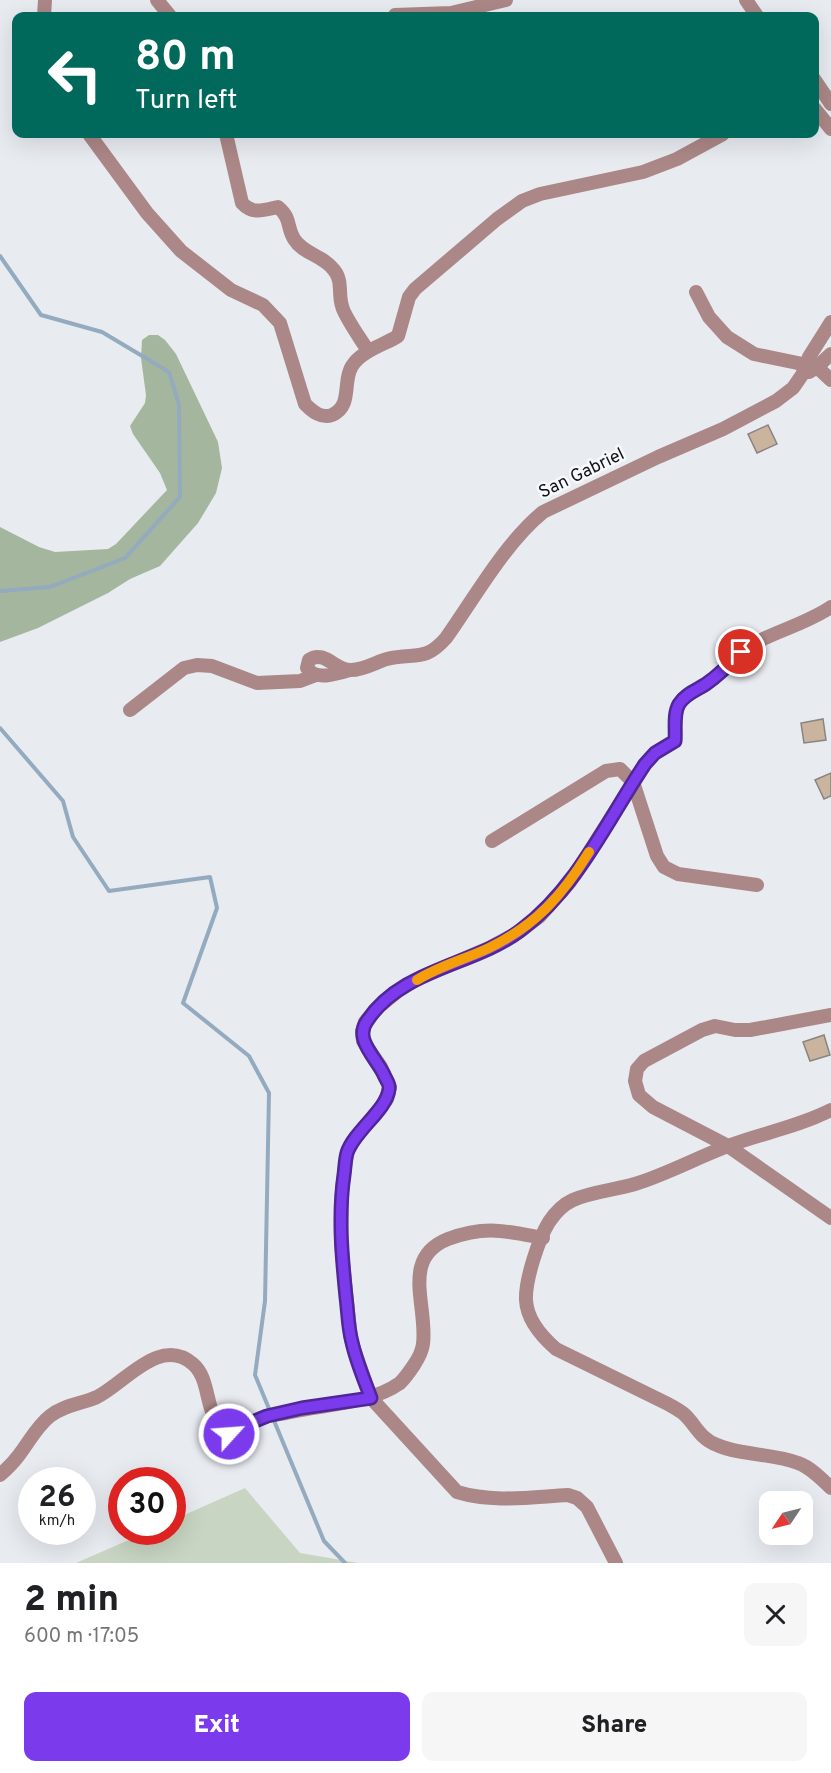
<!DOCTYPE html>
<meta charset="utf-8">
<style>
body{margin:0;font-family:Overpass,sans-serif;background:#f6f6f6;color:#202124;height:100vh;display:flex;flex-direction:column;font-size:22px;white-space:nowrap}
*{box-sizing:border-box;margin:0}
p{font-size:20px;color:#757577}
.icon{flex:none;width:33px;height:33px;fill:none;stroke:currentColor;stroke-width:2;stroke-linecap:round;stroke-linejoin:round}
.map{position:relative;height:1563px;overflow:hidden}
.side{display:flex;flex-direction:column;background:#fff;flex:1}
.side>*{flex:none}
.top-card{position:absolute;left:12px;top:12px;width:807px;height:126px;border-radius:12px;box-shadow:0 6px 24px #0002;background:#00695c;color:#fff;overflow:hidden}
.needle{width:39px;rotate:235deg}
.buttons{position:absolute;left:759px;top:1491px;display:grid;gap:12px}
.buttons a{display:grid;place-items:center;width:54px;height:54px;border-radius:12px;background:#fff;box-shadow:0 6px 24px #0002;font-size:30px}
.speed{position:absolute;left:18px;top:1467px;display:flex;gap:12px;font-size:30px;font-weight:700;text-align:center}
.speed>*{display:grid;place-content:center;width:78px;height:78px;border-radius:50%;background:#fff;box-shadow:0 6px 24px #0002;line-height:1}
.speed small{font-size:15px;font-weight:400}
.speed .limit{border:9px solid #d22;background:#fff;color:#111}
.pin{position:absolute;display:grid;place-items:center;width:51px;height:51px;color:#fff;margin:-26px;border:3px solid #fff;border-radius:50%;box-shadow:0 2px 6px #0007}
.me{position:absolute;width:66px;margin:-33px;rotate:64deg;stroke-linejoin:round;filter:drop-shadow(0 0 4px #0008)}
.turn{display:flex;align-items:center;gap:21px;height:126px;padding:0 24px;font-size:27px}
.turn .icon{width:78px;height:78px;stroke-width:2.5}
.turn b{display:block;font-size:42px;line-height:51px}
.round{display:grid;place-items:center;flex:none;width:63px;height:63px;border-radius:12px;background:#f6f6f6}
.overview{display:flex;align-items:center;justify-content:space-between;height:102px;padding:0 24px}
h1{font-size:36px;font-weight:800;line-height:45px}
.button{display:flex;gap:12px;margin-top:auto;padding:12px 24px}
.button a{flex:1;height:69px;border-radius:12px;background:#7c3aed;color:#fff;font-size:24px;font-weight:800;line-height:69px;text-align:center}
.button a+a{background:#f6f6f6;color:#202124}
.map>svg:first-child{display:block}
.green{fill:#c8d5c2}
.forest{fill:#a4b69d}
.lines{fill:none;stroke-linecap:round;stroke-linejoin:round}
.stream{stroke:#93aabf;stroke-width:4}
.building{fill:#cbb49e;stroke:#888480;stroke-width:1.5}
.minor{stroke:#ac8787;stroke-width:14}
.route-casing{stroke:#51269a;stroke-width:15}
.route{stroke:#7c3aed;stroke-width:10}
.slow{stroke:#f59e0b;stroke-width:10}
.labels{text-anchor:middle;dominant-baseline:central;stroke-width:5;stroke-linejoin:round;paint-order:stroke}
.street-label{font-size:18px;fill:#111213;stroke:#f5f9fe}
</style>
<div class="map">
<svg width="831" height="1563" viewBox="0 0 831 1563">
<rect width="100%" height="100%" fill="#e8ebf0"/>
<path class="green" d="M245,1488L300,1553L359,1563H76L147,1532H172L173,1520Z"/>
<path class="forest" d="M149,335H158L165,340L176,354L218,442L222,468L216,493L198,523L160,566L130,579L108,593L38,628L0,642V527L39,547L55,552L108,549L116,544L167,490L160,473L133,434L130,426L145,403L146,395L141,358L142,340Z"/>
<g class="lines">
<g class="stream">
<path d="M0,256L41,315L102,332L169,372L179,405L180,497L125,558L50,587L0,591"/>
<path d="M0,728L63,801L73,837L109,891L210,877L217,908L183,1003L249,1056L269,1093L265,1301L255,1375L324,1541L345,1563"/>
</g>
</g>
<g class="building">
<path d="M768,425L777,444L757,453L748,434Z"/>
<path d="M823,719L826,740L804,743L801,723Z"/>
<path d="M831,773V796L824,799L815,780Z"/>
<path d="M824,1035L830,1055L810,1061L803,1042Z"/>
</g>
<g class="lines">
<g class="minor">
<path d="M157,0L170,16"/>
<path d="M746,0L757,16"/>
<path d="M395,15L451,13L506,0"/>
<path d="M44,16L45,0"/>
<path d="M814,79L831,104"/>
<path d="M814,108L831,129"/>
<path d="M89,134L147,213L181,251L231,290L263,305L280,323L305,404C312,411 321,419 332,415C353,406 342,381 352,366C361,351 384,345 398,336L409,297L415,289L497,219L522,201L540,194L643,172L677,159L723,134"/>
<path d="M226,134L242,203C253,215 264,210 278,207C292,219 286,226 294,239C303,254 323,255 334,270C343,281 338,294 342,306C344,316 362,341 368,351"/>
<path d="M696,292L709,317L727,337L754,354L817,367L831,380"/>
<path d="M809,372L817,367L831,354"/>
<path d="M351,670C336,673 317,682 307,668L309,660C324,649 336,671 351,670C364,670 376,662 387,659C415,652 424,663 446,638C475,597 505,543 543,512L658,457L723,429L776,401L793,388L802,375L809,357L831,322"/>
<path d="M130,710L184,668L197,665L212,666L257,683L300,681L316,675"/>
<path d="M492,841L606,771L620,769L633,782L657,856L664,867L678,874L757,885"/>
<path d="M831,1015L750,1030H735L715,1026L702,1030L644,1061L637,1069L635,1081L639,1095L653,1107L728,1146L831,1218"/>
<path d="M831,1110C798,1127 762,1133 728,1146C696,1158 667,1174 635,1184C615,1190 591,1192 573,1200C564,1204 555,1213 549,1222C539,1238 525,1280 526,1300C527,1320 541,1336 556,1349L668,1404C673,1407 679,1410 684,1414C696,1425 699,1438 717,1445C742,1456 772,1453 798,1463C810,1467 822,1479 831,1488"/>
<path d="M0,1475C7,1469 13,1463 19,1455C29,1442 37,1426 50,1416C64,1405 81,1404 97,1397C124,1384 160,1335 193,1364C207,1376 206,1398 213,1414C215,1420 219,1425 221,1431L237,1435C243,1430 248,1424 255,1421C264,1415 275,1415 286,1413C322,1404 369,1405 400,1383C405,1378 410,1371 414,1365C418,1359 422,1352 423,1344C428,1306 400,1258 448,1239C486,1225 505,1231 543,1238"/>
<path d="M616,1563L587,1507L577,1498L568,1495C531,1497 493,1503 457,1492L371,1398L351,1340L341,1243L342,1189L347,1153L353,1141L387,1099L390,1087L381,1067L363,1041L362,1032L365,1022L376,1009L398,991L421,977L489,948L519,932L539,917L570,882L645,764L655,753L675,741C676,730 673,715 679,704C684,695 696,691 705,685C725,672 737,653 759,641C783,629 809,622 831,607"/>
</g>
</g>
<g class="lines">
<g class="route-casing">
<path id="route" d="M229,1434L237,1435L255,1421L267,1416L302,1408L371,1398C364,1379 356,1361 352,1342C348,1328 348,1312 346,1297C342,1257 338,1216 344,1175C345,1168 345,1160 347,1153C354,1131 387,1110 389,1089C390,1085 387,1081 385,1077C378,1059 353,1040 367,1021C402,968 474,966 521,930C577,888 607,821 645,764L655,753L675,741C676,730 673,714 679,704C685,694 697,690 706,684C719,675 730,664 741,652"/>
</g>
<use href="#route" class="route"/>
<path class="slow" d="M417,980C439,966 466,959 489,948C536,925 562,896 589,852"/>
</g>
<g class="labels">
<g class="street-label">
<text transform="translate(582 474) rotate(-26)">San Gabriel</text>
</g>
</g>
</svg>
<div class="buttons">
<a><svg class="needle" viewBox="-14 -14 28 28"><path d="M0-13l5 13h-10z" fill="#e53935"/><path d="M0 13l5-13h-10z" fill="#757577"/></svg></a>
</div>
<div class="speed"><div>26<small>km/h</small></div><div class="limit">30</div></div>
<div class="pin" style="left:741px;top:652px;background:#d93025"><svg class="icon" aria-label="arrive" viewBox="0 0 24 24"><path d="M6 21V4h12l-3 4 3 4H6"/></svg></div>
<svg class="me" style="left:229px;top:1434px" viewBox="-20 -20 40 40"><circle r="17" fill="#7c3aed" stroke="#fff" stroke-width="3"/><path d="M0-11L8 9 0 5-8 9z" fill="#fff"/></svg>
<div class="top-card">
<div class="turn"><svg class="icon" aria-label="left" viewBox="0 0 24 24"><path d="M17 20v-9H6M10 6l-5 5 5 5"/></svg><div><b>80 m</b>Turn left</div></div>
</div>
</div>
<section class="side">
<div class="overview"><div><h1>2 min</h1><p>600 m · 17:05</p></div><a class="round"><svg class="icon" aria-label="close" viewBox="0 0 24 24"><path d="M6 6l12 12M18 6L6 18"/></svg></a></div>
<div class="button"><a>Exit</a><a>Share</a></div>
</section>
